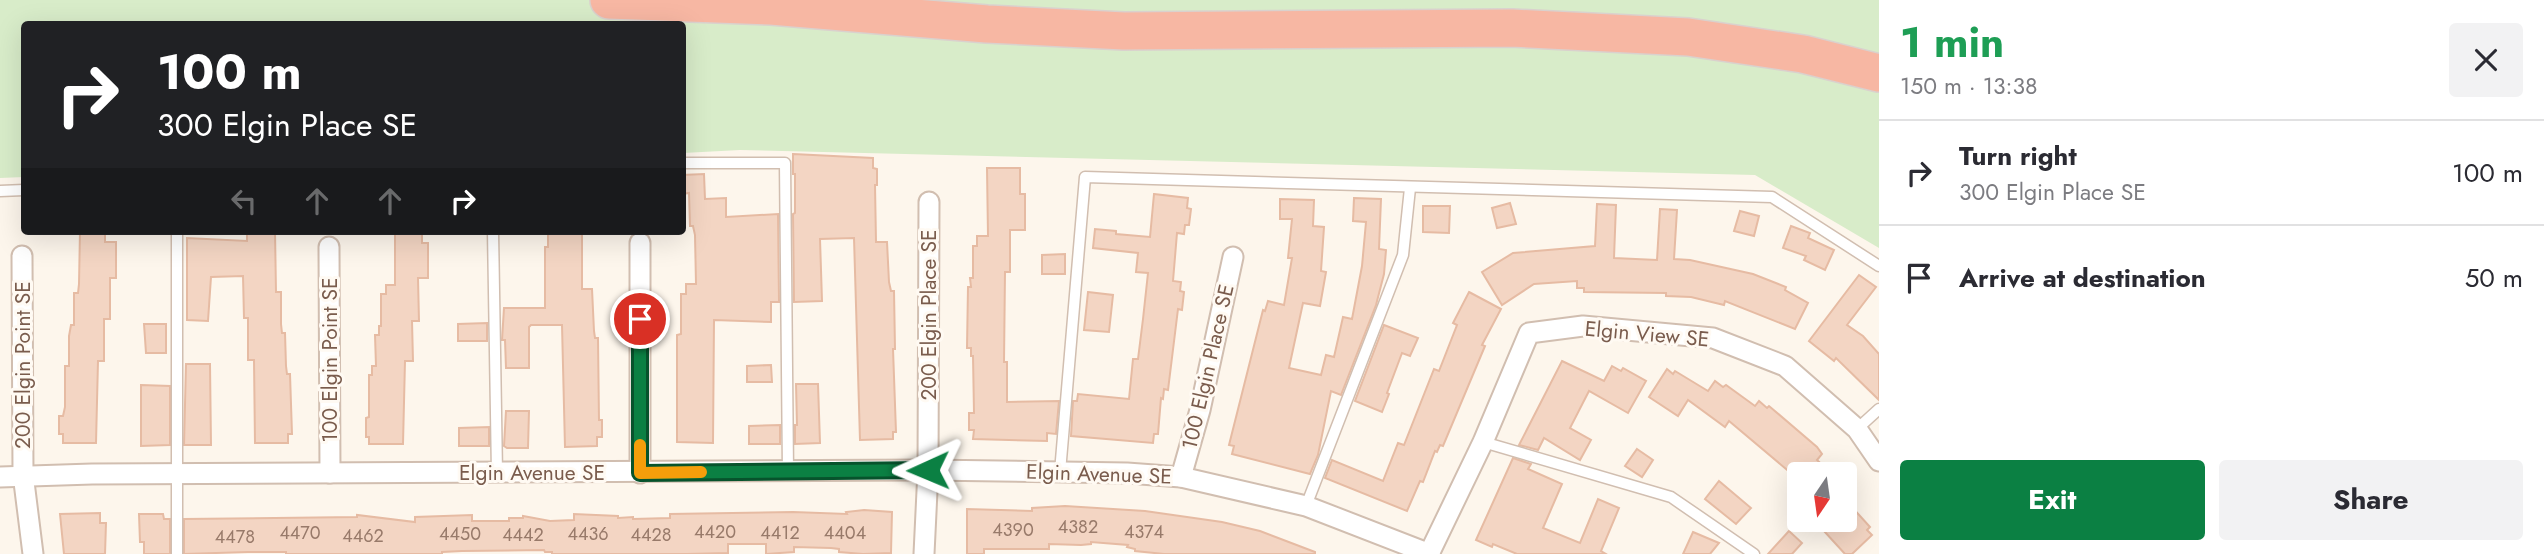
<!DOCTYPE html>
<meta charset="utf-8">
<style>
body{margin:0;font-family:Jost,sans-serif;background:#f2f2f3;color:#2b2b33;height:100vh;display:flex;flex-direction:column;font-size:26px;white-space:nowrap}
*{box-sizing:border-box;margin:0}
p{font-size:23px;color:#7c7c81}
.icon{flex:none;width:38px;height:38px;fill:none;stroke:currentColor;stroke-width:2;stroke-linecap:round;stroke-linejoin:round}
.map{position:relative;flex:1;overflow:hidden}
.details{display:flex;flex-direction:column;background:#fff;width:665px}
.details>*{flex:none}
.hud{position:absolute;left:21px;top:21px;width:665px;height:214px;border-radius:7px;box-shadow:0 7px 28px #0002;background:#202124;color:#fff;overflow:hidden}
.needle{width:46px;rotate:193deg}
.controls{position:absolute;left:1787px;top:462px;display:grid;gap:14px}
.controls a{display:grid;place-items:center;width:70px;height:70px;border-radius:7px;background:#fff;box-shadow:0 7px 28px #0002;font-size:35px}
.pin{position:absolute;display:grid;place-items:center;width:60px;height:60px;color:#fff;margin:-30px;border:4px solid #fff;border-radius:50%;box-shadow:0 2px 7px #0007}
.me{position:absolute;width:77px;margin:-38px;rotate:269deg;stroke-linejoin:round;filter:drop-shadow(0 0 5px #0008)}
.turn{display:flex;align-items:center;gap:24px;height:147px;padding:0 21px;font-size:32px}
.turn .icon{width:91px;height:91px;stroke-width:2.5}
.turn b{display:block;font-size:49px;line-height:60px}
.lanes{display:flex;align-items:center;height:66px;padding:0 21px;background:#0003;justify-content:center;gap:35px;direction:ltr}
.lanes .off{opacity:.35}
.round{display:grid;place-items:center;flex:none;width:74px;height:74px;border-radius:7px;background:#f2f2f3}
.overview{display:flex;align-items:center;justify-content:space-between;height:119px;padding:0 21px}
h1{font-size:42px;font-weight:700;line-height:52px;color:#1e9e55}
.button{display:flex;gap:14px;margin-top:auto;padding:14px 21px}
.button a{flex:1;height:80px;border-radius:7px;background:#0b8043;color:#fff;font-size:28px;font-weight:700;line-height:80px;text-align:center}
.button a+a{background:#f2f2f3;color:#2b2b33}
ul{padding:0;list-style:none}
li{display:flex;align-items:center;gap:21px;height:105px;padding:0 21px;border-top:2px solid #e1e1e2}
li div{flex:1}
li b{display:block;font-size:26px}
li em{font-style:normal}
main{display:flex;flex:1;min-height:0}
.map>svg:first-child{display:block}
.green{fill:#d8ecc9}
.building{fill:#f3d5c3;stroke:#e6bba3;stroke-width:2}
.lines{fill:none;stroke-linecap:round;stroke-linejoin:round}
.service-casing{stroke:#d1beb0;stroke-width:13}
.minor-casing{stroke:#d1beb0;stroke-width:23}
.motorway-casing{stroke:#dad1cd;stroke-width:40}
.service{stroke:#fff;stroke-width:10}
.minor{stroke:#fff;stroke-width:19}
.motorway{stroke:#f7b7a3;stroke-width:37}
.route-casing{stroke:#07532c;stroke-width:18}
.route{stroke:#0b8043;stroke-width:12}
.slow{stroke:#f59e0b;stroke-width:12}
.labels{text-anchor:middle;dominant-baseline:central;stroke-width:6;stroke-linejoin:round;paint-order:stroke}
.number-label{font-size:18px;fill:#987a6a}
.street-label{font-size:21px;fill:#7a5c4d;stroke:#fffaf3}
</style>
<main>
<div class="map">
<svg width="1879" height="554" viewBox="0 0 1879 554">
<rect width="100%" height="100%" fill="#fdf6ec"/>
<path class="green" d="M0,0H1879V248L1755,175L740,150L683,153L682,24H24V177L0,178Z"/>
<g class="building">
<path d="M793,154L873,158V168L877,169V185H875L876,242H887L889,282L891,291H894L895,349H893L896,432H893V439L860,440L854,238L820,239L822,301L794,302L793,214L795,213V174H793Z"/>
<path d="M987,168H1020V194H1025V230H1010V272H1005L1004,362H1007V402L1059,401L1056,434L1047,433V441L973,439L974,430H969V413H974L973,356H971V348H967L968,287H971L970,278H973V246H977V236H988Z"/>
<path d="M704,174L705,199L726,198V217L778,214L779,302H771V322L714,320L713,443L677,442V335L681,334V294H686V284H696L695,235L693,226H690L689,193L682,194V175Z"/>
<path d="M1154,194L1188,198L1187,208L1191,209L1189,225H1185L1184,234L1177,233L1173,281L1181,282L1180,291L1184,292L1182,310L1178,309L1168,390L1164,389L1163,399L1161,398L1158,434H1154L1153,443L1071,436L1073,401H1077L1078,394L1129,399L1133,359H1138L1143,319L1148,273L1136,272L1138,253L1093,248L1095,229L1116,231V234L1150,237Z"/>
<path d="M1354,198L1381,199L1379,249L1386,250L1384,274L1376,305L1341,395L1331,391L1318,455L1310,474L1232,454L1234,446L1229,445L1263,310L1265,311L1268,301L1284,305L1292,258H1288L1292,219H1280V199L1314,200L1313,226L1324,227L1321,271L1326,272L1320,306L1303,303L1289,368L1321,375L1326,355L1334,357L1343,317L1352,319L1362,266L1366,222L1353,221Z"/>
<path d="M1510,203L1516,224L1497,228L1492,208Z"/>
<path d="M1597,204L1616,205L1614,258L1657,260L1660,209L1677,210L1674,259L1690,260L1753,274L1786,287L1785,290L1808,303L1795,329L1725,301L1724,305L1691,297L1666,296V293L1584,292V288H1577V281L1534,284L1502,305L1482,272L1513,253L1595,246Z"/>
<path d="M1423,206H1450L1449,233L1423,232Z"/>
<path d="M1740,211L1759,216L1754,236L1734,231Z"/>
<path d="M1791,226L1810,233L1808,238L1834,250L1825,270L1804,260L1806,256L1783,248Z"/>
<path d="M80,231H105V242H116V278H110V319H104V361H98L96,443H63V434H59V416H63L65,407V366H69V336L71,325H74V293H78L79,284Z"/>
<path d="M247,231H275L276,292H281V324L282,333H285L286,366L287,374H290L292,434H288V443H255L254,360H248V318H244L243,276L211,277L208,321L187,320V238L247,241Z"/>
<path d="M395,231H422V243H428V278H418L419,321H412L413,361H405L403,444H369V437H366V418L369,417V375H372V366H376L375,335H379V326H381V294H386V285H395Z"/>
<path d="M548,231H582V289H592L594,331L595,338H598L599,420H602V437H597V446L565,447L562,325H531L529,327V368H506L505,340H502L504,308H545V247H548Z"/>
<path d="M1065,254V274H1042V255Z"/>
<path d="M1859,275L1876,287L1847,325L1863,336L1879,354V400L1836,358L1834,361L1809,341Z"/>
<path d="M1088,292L1113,295L1109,332L1084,330Z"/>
<path d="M1469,292L1501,309L1482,345L1485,346L1443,446L1440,445L1437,452L1435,451L1423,482L1420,481L1407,511L1325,478L1332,460L1383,481L1398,443L1404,445L1434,369L1439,371L1457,325L1453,323Z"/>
<path d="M487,323V341H458V324Z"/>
<path d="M144,324H166V353H146Z"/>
<path d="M1384,325L1418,338L1410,356L1402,353L1387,393L1389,394L1382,412L1355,401Z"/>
<path d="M1562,361L1604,381L1612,366L1621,371L1623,368L1646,381L1628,413L1589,391L1570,428L1591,440L1580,460L1544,438L1538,450L1519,445Z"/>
<path d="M186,364H210L211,445H184Z"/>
<path d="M771,365L772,382H747V366Z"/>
<path d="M1667,369L1673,374L1675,371L1708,391L1715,381L1723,387L1726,385L1755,406L1759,401L1767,408L1769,406L1817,447L1822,454L1817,460L1832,474H1792L1729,421L1725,427L1688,400L1678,416L1649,397Z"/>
<path d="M796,384H818L820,443L795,444V425H797Z"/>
<path d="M141,385L170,386V445L141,446Z"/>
<path d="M506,411H529L528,448H507L504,446Z"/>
<path d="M780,425V444H749V426Z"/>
<path d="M489,427V446H459V428Z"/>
<path d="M1637,449L1653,460L1642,477L1625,466Z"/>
<path d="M1513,458L1531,464L1528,469L1562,484L1543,528L1580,543L1598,499L1619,508L1601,551L1606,554H1517L1493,544L1492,547L1476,540Z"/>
<path d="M1719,481L1751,508L1736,524L1705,499Z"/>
<path d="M1065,506L1145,511L1222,522L1260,531L1315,552V554H1164L1135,551V549L1127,547L1128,545L1091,542V544L1081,545L1049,544V549H984V554H967V509L1032,511V508Z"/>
<path d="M1851,506L1870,527L1867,530L1872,535L1852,554H1845L1824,531L1836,520H1844V512Z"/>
<path d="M864,510L892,512L891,553L863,554L839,552V549L831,548L794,547V552L766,554V544H728V553L687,554H552V552H545L544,550L462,551L442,552V554H286V552H248L184,554V519L357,517V515L415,522V517L472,515V521H509V518H523V516L550,521L574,520V514L618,516V518L633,517V519L670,518V514L793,512L847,514L846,512Z"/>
<path d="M100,513V523H106L105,554H64L60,514Z"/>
<path d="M139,514H163L164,519H170V554H144V542H140Z"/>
<path d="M1789,531L1802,543L1792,554H1768Z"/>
<path d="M1693,532L1719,543L1710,554H1683Z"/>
</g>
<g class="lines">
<g class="service-casing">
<g id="service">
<path d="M682,163H785L788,472"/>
<path d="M0,191L24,190"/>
<path d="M493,231L497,473"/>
<path d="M1857,429L1879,409"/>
<path d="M1483,442L1671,497L1754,554"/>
<path d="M1060,472L1085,177L1772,197L1879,266"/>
<path d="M1306,506L1403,255L1410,188"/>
<path d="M177,554V231"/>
</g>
</g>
<g class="minor-casing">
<g id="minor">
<path d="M640,243V473"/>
<path d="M329,247L330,473"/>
<path d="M22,256L23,474L33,554"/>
<path d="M0,477L92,474L928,470L1127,473L1181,477L1306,506L1430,554"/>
<path d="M1181,477L1200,410L1233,257"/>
<path d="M924,554L928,470L929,202"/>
<path d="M1429,554L1483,442L1529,333L1583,326L1713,338L1785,366L1857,429L1879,461"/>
</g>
</g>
<g class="motorway-casing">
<path id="motorway" d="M609,0L771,6L987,24L1124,31L1512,28L1688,37L1803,54L1879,73"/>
</g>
<use href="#service" class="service"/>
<use href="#minor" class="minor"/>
<use href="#motorway" class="motorway"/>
</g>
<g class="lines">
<g class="route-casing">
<path id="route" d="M640,319V473L928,470"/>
</g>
<use href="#route" class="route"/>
<path class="slow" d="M640,445V473L701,472"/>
</g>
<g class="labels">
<g class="number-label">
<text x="1078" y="527">4382</text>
<text x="1013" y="530">4390</text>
<text x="715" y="532">4420</text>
<text x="1144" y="532">4374</text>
<text x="300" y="533">4470</text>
<text x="780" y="533">4412</text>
<text x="845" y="533">4404</text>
<text x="460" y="534">4450</text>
<text x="588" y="534">4436</text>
<text x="523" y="535">4442</text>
<text x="651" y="535">4428</text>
<text x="363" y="536">4462</text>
<text x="235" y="537">4478</text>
</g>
<g class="street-label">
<text transform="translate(929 315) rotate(-90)">200 Elgin Place SE</text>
<text transform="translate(1647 334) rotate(5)">Elgin View SE</text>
<text transform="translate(330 360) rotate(-90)">100 Elgin Point SE</text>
<text transform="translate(23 365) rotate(-90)">200 Elgin Point SE</text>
<text transform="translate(1208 367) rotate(-77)">100 Elgin Place SE</text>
<text x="532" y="473">Elgin Avenue SE</text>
<text transform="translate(1099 474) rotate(2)">Elgin Avenue SE</text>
</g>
</g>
</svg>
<div class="controls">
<a><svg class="needle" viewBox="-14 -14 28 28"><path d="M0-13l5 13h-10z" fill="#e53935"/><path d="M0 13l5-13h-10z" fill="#7c7c81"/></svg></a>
</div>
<div class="pin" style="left:640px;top:319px;background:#d93025"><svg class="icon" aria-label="arrive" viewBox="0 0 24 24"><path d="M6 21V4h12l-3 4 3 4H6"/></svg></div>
<svg class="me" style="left:928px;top:470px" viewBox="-20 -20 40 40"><path d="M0-17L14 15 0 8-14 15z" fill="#0b8043" stroke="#fff" stroke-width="4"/></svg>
<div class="hud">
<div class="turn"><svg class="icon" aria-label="right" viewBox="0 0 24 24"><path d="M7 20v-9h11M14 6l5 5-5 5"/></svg><div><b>100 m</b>300 Elgin Place SE</div></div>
<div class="lanes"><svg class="icon off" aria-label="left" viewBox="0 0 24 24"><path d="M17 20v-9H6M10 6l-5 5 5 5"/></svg><svg class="icon off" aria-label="ahead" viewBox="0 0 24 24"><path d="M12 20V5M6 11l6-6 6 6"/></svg><svg class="icon off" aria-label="ahead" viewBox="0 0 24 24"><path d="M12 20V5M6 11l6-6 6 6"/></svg><svg class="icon" aria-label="right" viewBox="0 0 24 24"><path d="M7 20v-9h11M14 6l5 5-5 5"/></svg></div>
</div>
</div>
<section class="details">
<div class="overview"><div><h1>1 min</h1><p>150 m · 13:38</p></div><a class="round"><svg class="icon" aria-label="close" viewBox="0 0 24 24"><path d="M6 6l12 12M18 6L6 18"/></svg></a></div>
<ul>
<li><svg class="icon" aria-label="right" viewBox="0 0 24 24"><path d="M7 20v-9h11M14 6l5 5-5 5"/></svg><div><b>Turn right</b><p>300 Elgin Place SE</p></div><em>100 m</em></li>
<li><svg class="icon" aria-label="arrive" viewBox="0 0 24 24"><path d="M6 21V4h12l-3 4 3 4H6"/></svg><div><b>Arrive at destination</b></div><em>50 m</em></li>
</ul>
<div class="button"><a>Exit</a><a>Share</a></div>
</section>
</main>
